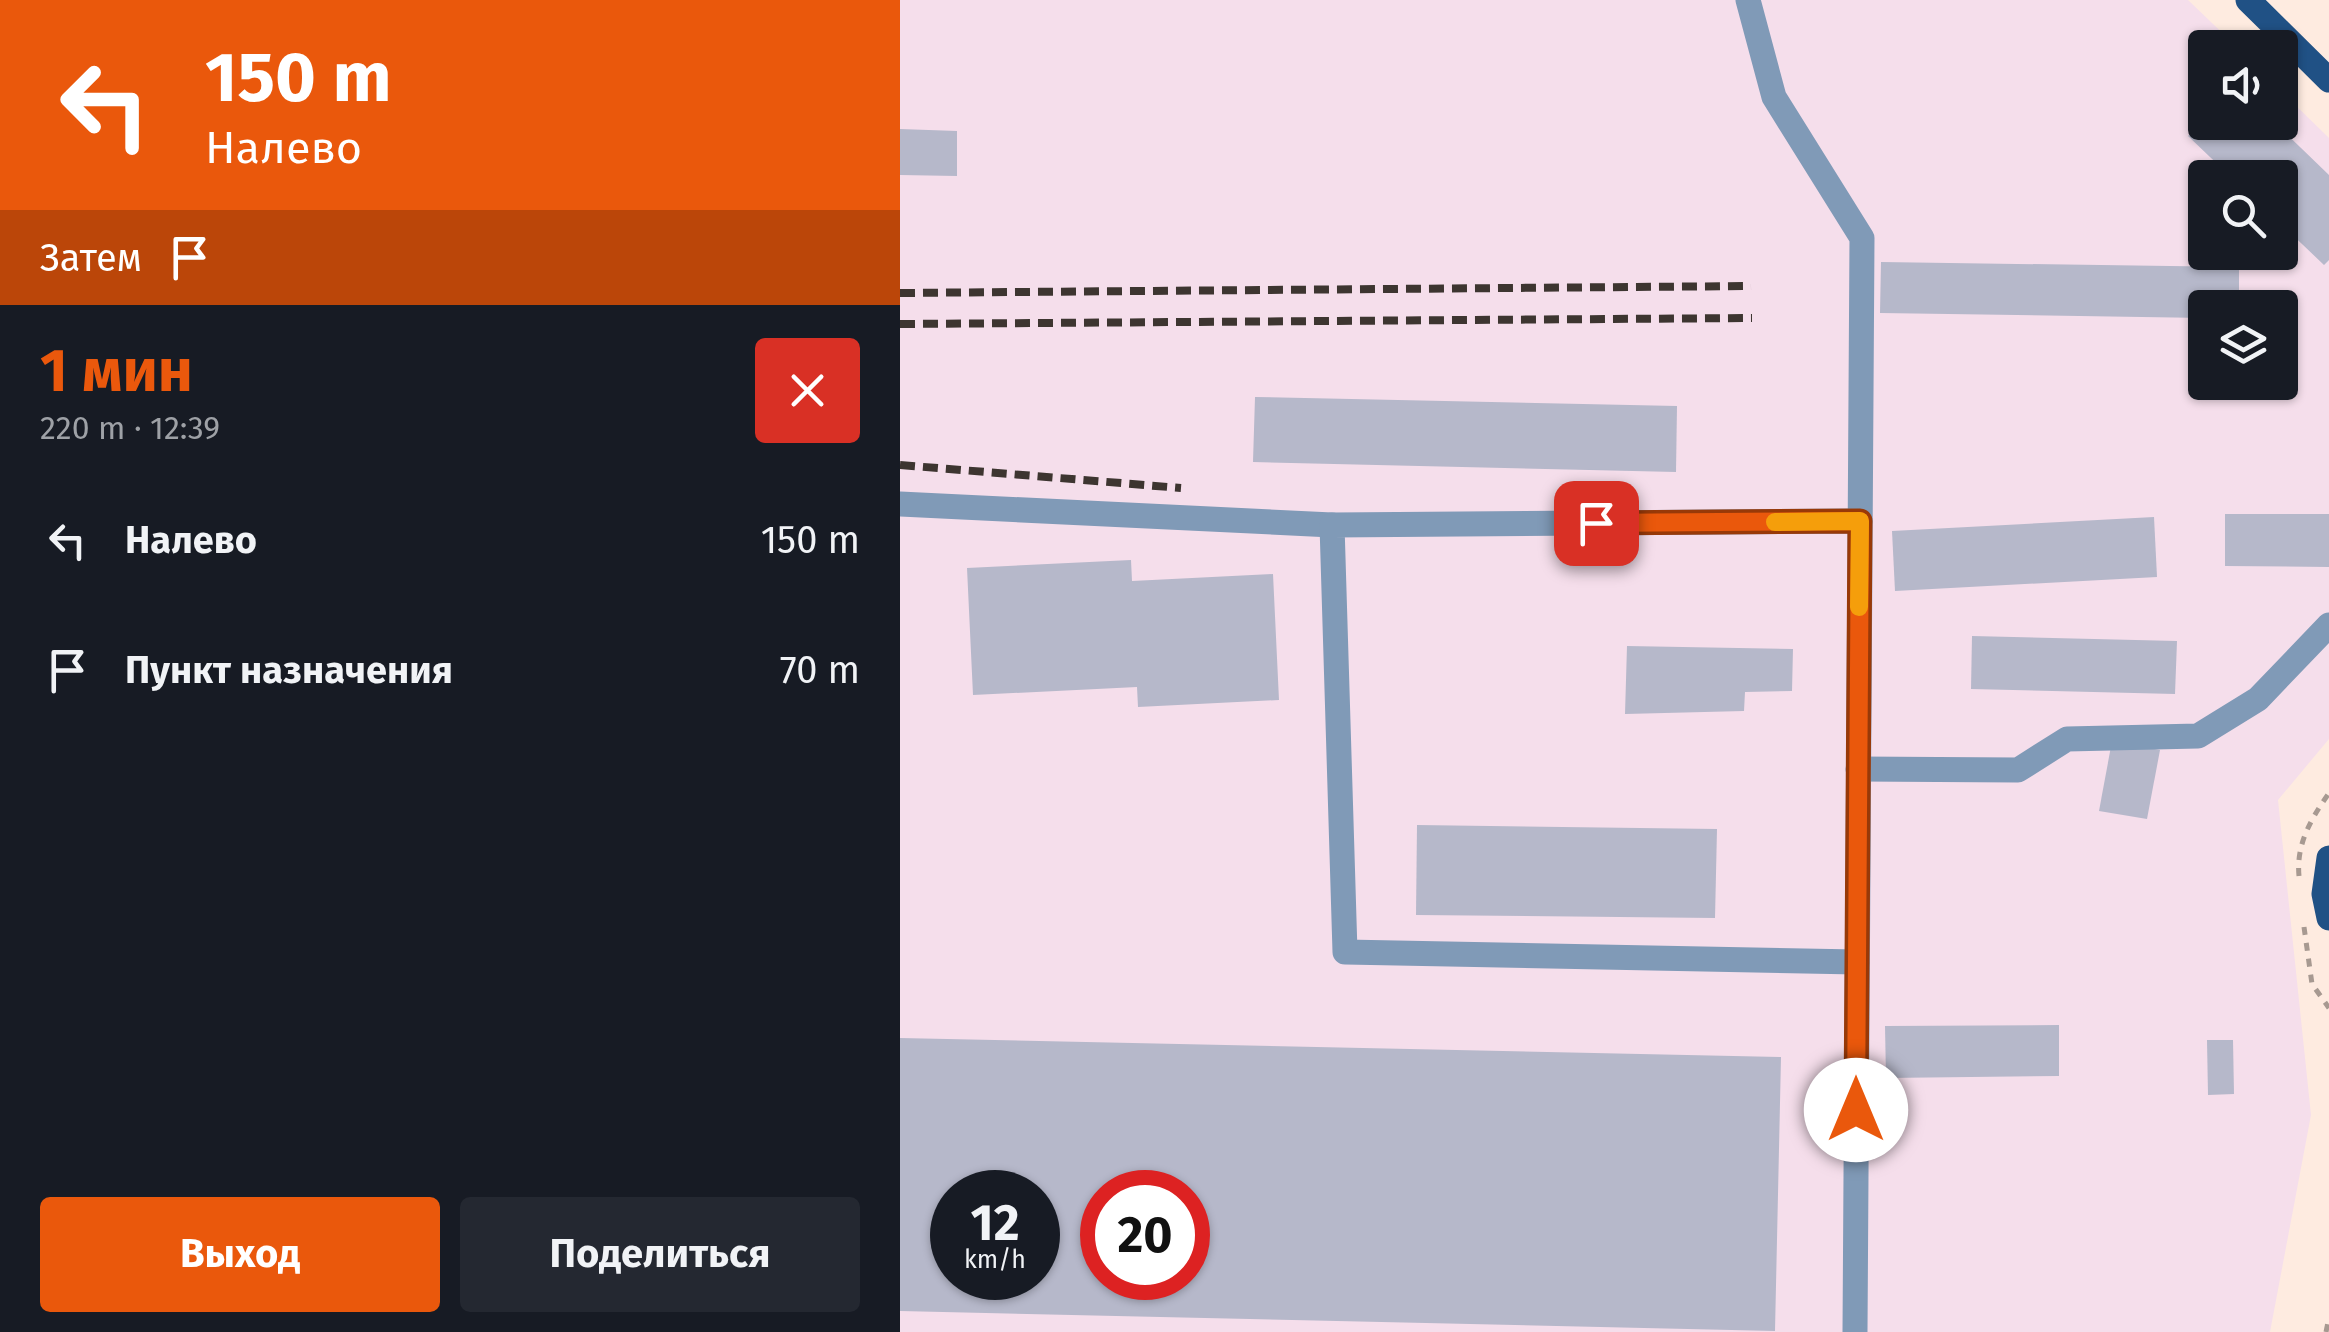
<!DOCTYPE html>
<html lang="ru">
<meta charset="utf-8">
<style>
body{margin:0;font-family:"Fira Sans",sans-serif;background:#242831;color:#f1f3f6;height:100vh;display:flex;flex-direction:column;font-size:38px;white-space:nowrap}
*{box-sizing:border-box;margin:0}
p{font-size:32px;color:#9ea1a6}
.icon{flex:none;width:55px;height:55px;fill:none;stroke:currentColor;stroke-width:2;stroke-linecap:round;stroke-linejoin:round}
.map{position:relative;flex:1;overflow:hidden}
.side{display:flex;flex-direction:column;background:#171b24;width:900px}
.side>*{flex:none}
.guide{background:#ea580c;color:#fff;overflow:hidden}
.fabs{position:absolute;left:1288px;top:30px;display:grid;gap:20px}
.fabs a{display:grid;place-items:center;width:110px;height:110px;border-radius:10px;background:#171b24;box-shadow:0 2px 8px #0004;font-size:50px}
.speed{position:absolute;left:30px;top:1170px;display:flex;gap:20px;font-size:50px;font-weight:700;text-align:center}
.speed>*{display:grid;place-content:center;width:130px;height:130px;border-radius:50%;background:#171b24;box-shadow:0 2px 8px #0004;line-height:1}
.speed small{font-size:25px;font-weight:400}
.speed .limit{border:15px solid #d22;background:#fff;color:#111}
.pin{position:absolute;display:grid;place-items:center;width:85px;height:85px;color:#fff;margin:-42px;border-radius:20px;box-shadow:0 5px 15px #0006}
.me{position:absolute;width:110px;margin:-55px;rotate:0deg;stroke-linejoin:round;filter:drop-shadow(0 0 8px #0008)}
.turn{display:flex;align-items:center;gap:35px;height:210px;padding:0 40px;font-size:45px}
.turn .icon{width:130px;height:130px;stroke-width:2.5}
.turn b{display:block;font-size:70px;line-height:85px}
.then{display:flex;align-items:center;height:95px;padding:0 40px;background:#0003;gap:20px;font-size:38px}
.round{display:grid;place-items:center;flex:none;width:105px;height:105px;border-radius:10px;background:#242831}
.summary{display:flex;align-items:center;justify-content:space-between;height:170px;padding:0 40px}
h1{font-size:60px;font-weight:700;line-height:75px;color:#ea580c}
.primary-button{display:flex;gap:20px;margin-top:auto;padding:20px 40px}
.primary-button a{flex:1;height:115px;border-radius:10px;background:#ea580c;color:#fff;font-size:40px;font-weight:700;line-height:115px;text-align:center}
.primary-button a+a{background:#242831;color:#f1f3f6}
ul{padding:0;list-style:none}
li{display:flex;align-items:center;gap:30px;height:130px;padding:0 40px}
li div{flex:1}
li b{display:block;font-size:38px}
li em{font-style:normal}
main{display:flex;flex:1;min-height:0}
.map>svg:first-child{display:block}
.industrial{fill:#f5deeb;fill-rule:evenodd}
.building{fill:#b6b8ca;fill-rule:evenodd}
.lines{fill:none;stroke-linecap:round;stroke-linejoin:round}
.path{stroke:#a79991;stroke-width:5;stroke-dasharray:8 8;stroke-linecap:butt}
.minor{stroke:#809ab7;stroke-width:25}
.major{stroke:#205185;stroke-width:25}
.rail{stroke:#3d3530;stroke-width:8;stroke-dasharray:15 8;stroke-linecap:butt}
.route-casing{stroke:#983908;stroke-width:25}
.route{stroke:#ea580c;stroke-width:18}
.slow{stroke:#f59e0b;stroke-width:18}
</style>
<main>
<section class="side">
<div class="guide">
<div class="turn"><svg class="icon" aria-label="left" viewBox="0 0 24 24"><path d="M17 20v-9H6M10 6l-5 5 5 5"/></svg><div><b>150 m</b>Налево</div></div>
<div class="then">Затем<svg class="icon" aria-label="arrive" viewBox="0 0 24 24"><path d="M6 21V4h12l-3 4 3 4H6"/></svg></div>
</div>
<div class="summary"><div><h1>1 мин</h1><p>220 m · 12:39</p></div><a class="round" style="background:#d93025;color:#fff"><svg class="icon" aria-label="close" viewBox="0 0 24 24"><path d="M6 6l12 12M18 6L6 18"/></svg></a></div>
<ul>
<li><svg class="icon" aria-label="left" viewBox="0 0 24 24"><path d="M17 20v-9H6M10 6l-5 5 5 5"/></svg><div><b>Налево</b></div><em>150 m</em></li>
<li><svg class="icon" aria-label="arrive" viewBox="0 0 24 24"><path d="M6 21V4h12l-3 4 3 4H6"/></svg><div><b>Пункт назначения</b></div><em>70 m</em></li>
</ul>
<div class="primary-button"><a>Выход</a><a>Поделиться</a></div>
</section>
<div class="map">
<svg width="1429" height="1332" viewBox="0 0 1429 1332">
<rect width="100%" height="100%" fill="#feebe0"/>
<path class="industrial" d="M0,0H1288L1337,47L1305,48V122H1380V90L1429,138V739L1378,800L1411,1115L1370,1332H0ZM1305,178H1380V252H1305ZM1305,308H1380V382H1305ZM52,1192H138V1278H52ZM202,1192H288V1278H202Z"/>
<g class="building">
<path d="M1305,118V122H1374L1429,175V260L1424,265L1380,223V178H1332L1288,136Z"/>
<path d="M0,129L57,131V176L0,175Z"/>
<path d="M981,262L1339,267V308H1305V318L980,313Z"/>
<path d="M355,397L777,406L776,472L353,462Z"/>
<path d="M1325,514H1429V567L1325,566Z"/>
<path d="M1254,517L1257,577L995,591L992,531Z"/>
<path d="M231,560L232,581L373,574L379,700L238,707L237,687L73,695L67,568Z"/>
<path d="M1072,636L1277,641L1275,694L1071,689Z"/>
<path d="M727,646L893,649L892,691L845,692L844,711L725,714Z"/>
<path d="M1212,741L1260,750L1247,819L1199,811Z"/>
<path d="M517,825L817,829L815,918L516,915Z"/>
<path d="M1159,1025V1076L986,1078L985,1026Z"/>
<path d="M0,1038L881,1057L875,1331L0,1311ZM52,1192H138V1278H52ZM202,1192H288V1278H202Z"/>
<path d="M1307,1040H1333L1334,1094L1308,1095Z"/>
</g>
<g class="lines">
<g class="path">
<path d="M1399,876C1396,844 1411,819 1429,793"/>
<path d="M1404,927L1412,984L1429,1008"/>
<path d="M1426,1332L1429,1317"/>
</g>
<g class="minor">
<path d="M848,0L874,97L962,238L955,1332"/>
<path d="M0,504L432,525"/>
<path d="M958,769L1118,770L1167,739L1298,736L1358,699L1429,625"/>
<path d="M957,962L445,952L432,525L960,521"/>
</g>
<g class="major">
<path d="M1348,0L1429,80"/>
<path d="M1429,858L1424,894L1429,918"/>
</g>
<g class="rail">
<path d="M0,293L851,286"/>
<path d="M0,324L852,318"/>
<path d="M0,465L281,488"/>
</g>
</g>
<g class="lines">
<g class="route-casing">
<path id="route" d="M696,523L960,521L956,1110"/>
</g>
<use href="#route" class="route"/>
<path class="slow" d="M875,522L960,521L959,607"/>
</g>
</svg>
<div class="fabs">
<a><svg class="icon" aria-label="sound" viewBox="0 0 24 24"><path d="M4 9h4l5-4v14l-5-4H4zM17 9q2 3 0 6"/></svg></a>
<a><svg class="icon" aria-label="search" viewBox="0 0 24 24"><circle cx="10" cy="10" r="6"/><path d="M15 15l6 6"/></svg></a>
<a><svg class="icon" aria-label="layers" viewBox="0 0 24 24"><path d="M12 4l9 5-9 5-9-5zM3 14l9 5 9-5"/></svg></a>
</div>
<div class="speed"><div>12<small>km/h</small></div><div class="limit">20</div></div>
<div class="pin" style="left:696px;top:523px;background:#d93025"><svg class="icon" aria-label="arrive" viewBox="0 0 24 24"><path d="M6 21V4h12l-3 4 3 4H6"/></svg></div>
<svg class="me" style="left:956px;top:1110px" viewBox="-20 -20 40 40"><circle r="19" fill="#fff"/><path d="M0-13L10 11 0 6-10 11z" fill="#ea580c"/></svg>
</div>
</main>
